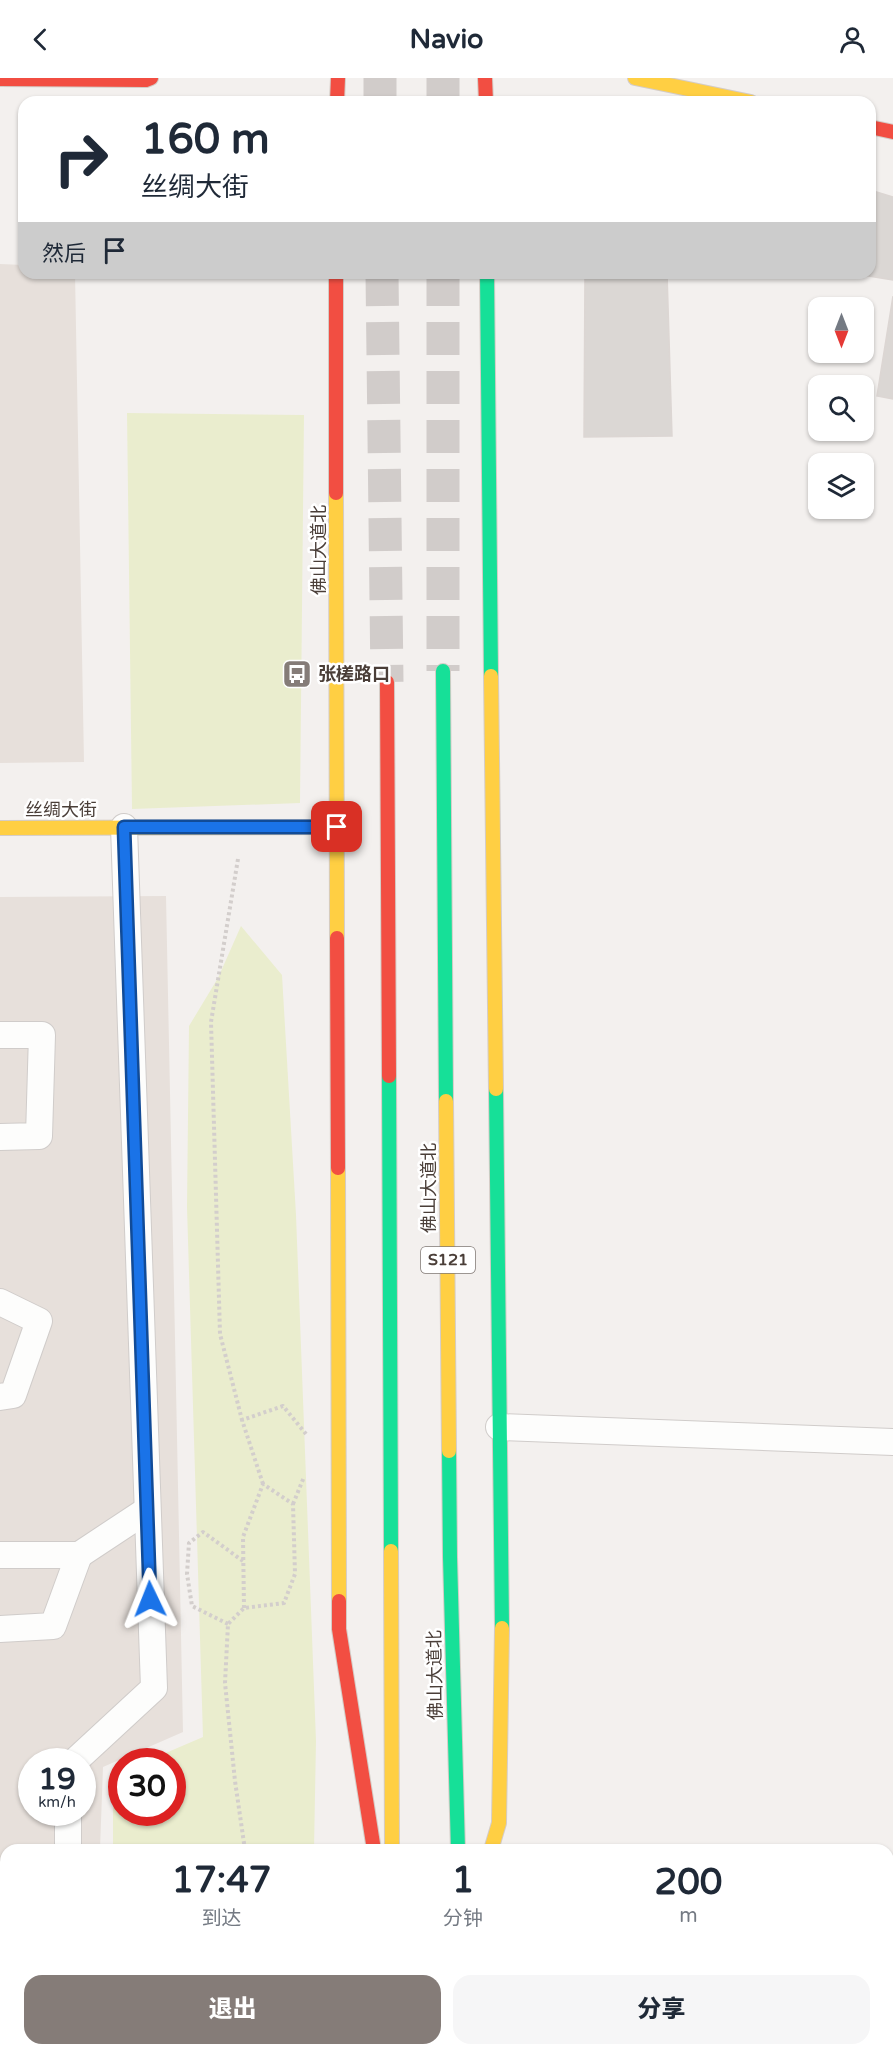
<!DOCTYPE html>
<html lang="zh">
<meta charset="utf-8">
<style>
body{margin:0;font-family:"Varela Round","Noto Sans SC",sans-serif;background:#f6f6f7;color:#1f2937;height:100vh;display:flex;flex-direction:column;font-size:22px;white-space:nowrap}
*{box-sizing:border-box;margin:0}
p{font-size:20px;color:#747a83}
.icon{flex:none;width:33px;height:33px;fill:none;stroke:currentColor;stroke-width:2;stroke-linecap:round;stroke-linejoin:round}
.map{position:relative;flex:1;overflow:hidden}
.details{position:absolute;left:0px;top:1766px;width:894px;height:212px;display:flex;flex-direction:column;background:#fff;border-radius:18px 18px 0 0;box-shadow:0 2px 4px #0004}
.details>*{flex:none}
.hud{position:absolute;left:18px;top:18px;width:858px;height:183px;border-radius:18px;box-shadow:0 2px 4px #0004;background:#fff;color:#1f2937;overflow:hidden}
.needle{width:39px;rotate:180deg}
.tools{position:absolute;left:808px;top:219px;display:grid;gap:12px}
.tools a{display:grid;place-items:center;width:66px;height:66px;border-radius:12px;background:#fff;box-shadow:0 2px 4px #0004;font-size:30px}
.speed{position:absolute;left:18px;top:1670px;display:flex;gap:12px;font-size:30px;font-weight:700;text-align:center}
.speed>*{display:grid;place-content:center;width:78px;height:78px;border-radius:50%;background:#fff;box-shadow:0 2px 4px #0004;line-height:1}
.speed small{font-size:15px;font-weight:400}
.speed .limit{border:9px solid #d22;background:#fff;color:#111}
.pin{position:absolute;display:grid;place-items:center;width:51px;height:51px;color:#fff;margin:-26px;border-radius:12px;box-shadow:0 3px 9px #0006}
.me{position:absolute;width:66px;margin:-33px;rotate:358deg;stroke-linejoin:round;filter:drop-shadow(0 0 4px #0008)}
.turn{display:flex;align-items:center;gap:21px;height:126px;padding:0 24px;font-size:27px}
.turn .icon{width:78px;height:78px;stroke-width:2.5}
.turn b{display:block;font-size:42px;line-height:51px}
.then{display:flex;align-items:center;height:57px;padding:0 24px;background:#0003;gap:12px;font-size:22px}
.eta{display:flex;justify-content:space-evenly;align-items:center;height:102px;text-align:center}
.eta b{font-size:36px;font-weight:800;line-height:42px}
.cta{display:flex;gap:12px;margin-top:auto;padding:12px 24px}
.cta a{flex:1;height:69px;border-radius:18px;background:#857c78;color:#fff;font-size:24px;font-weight:800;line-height:69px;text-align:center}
.cta a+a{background:#f6f6f7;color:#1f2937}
header{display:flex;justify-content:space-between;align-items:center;height:78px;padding:0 24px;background:#fff;font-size:27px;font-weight:800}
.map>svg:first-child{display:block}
.residential{fill:#e7e0db;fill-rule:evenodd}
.green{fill:#eaedce}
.building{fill:#dbd7d4;stroke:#dcd6d3;stroke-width:1.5}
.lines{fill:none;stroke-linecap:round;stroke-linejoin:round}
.highway-tunnel{stroke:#d1ccca;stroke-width:33;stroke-dasharray:33 16;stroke-linecap:butt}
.street-casing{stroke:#d0ccca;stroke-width:28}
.fast-casing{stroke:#d4ccc6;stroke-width:16}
.slow-casing{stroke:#d4ccc6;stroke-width:16}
.jam-casing{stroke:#d4ccc6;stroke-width:16}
.path{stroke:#d3cecc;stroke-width:4;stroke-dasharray:3 3;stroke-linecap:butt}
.street{stroke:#fdfdfc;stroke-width:26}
.fast{stroke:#16e098;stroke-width:14}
.slow{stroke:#ffcf43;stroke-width:14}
.jam{stroke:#f24e42;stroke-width:14}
.route-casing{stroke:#114b97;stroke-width:15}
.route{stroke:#1a73e8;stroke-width:10}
.labels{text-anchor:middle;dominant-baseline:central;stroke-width:5;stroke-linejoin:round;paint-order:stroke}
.shield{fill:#fff;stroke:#807874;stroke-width:1.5}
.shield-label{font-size:16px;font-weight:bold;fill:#4a3e38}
.street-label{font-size:18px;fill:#4a3e38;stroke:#fff}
.poi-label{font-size:18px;font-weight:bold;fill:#4a3e38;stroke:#fff;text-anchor:start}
</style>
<header><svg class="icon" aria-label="back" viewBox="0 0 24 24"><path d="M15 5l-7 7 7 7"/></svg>Navio<svg class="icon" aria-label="person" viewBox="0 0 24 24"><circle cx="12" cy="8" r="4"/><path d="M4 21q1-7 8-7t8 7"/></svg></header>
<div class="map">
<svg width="893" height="1976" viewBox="0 0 893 1976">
<rect width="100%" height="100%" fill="#f3f0ee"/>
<g class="residential">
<path d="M0,186L24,187V195H75L84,684L0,685Z"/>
<path d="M166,818L183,1654L103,1689L100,1771L6,1772V1971H41V1976H0V819ZM32,1683H82V1734H32Z"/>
</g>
<g class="green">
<path d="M127,335L304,337L300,725L132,731Z"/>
<path d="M241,848L282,897L296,1137L316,1663L314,1771H113V1697L121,1694L122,1734H172V1683H147L203,1659L187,1129L189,948L218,900Z"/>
<rect x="55" y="1971" width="254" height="5"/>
</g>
<g class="building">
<path d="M870,112L893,119V202L850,195H870Z"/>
<path d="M585,195H667L672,358L584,359Z"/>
<path d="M893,218V321L877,318Z"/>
</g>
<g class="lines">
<g class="highway-tunnel">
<path d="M380,0V24"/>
<path d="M443,0V24"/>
<path d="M382,195L387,604"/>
<path d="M443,195V593"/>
</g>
<g class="street-casing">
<g id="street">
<path d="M0,957H42L39,1058L0,1059"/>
<path d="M0,1224L39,1243L13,1317L0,1319"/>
<path d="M499,1349L893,1364"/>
<path d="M0,1477H79L147,1432"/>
<path d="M0,1551L53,1548L79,1477"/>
<path d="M75,1683L154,1610L124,749"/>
<path d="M68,1734V1772"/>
<path d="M0,1932L6,1922"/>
</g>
</g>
<g class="fast-casing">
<g id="fast">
<path d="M487,195L491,598"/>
<path d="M443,593L446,1023"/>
<path d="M389,998L391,1473"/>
<path d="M496,1011L502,1550"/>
<path d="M449,1373L450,1479L458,1772"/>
<path d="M368,1976L369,1971"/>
</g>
</g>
<g class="slow-casing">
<g id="slow">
<path d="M635,0L751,24"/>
<path d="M336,415L337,860"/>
<path d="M491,598L496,1011"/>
<path d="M0,750L337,749"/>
<path d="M446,1023L449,1373"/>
<path d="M338,1090L339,1523"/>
<path d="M391,1473L392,1772"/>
<path d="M491,1772L499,1745L502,1550"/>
<path d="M393,1971V1976"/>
<path d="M463,1971V1976"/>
<path d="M486,1971L487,1976"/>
</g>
</g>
<g class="jam-casing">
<g id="jam">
<path d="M485,0L486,24"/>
<path d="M0,1L146,2L151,0"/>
<path d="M337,24L338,0"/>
<path d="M870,49L893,54"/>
<path d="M336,195V415"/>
<path d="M387,604L389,998"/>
<path d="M337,860L338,1090"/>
<path d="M339,1523V1551L374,1772"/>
</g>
</g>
<g class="path">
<path d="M238,781L211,944L220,1256L242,1342"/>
<path d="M263,1406L242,1342L283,1328L306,1356"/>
<path d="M293,1426L304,1399"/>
<path d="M244,1530L243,1459L263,1406L293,1426L295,1496L284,1525L244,1530L228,1546L225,1605L235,1703L245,1772"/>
<path d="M228,1546L192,1528L187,1496L189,1465L203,1454L243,1483"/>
<path d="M76,1976L78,1971"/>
<path d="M218,1976V1971"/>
</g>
<use href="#street" class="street"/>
<use href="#fast" class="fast"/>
<use href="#slow" class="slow"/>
<use href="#jam" class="jam"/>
</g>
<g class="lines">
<g class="route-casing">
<path id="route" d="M150,1521L124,749H337"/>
</g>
<use href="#route" class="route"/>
</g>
<defs>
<g id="bus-square" transform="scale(1.5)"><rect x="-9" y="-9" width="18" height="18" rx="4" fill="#857c78" stroke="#fff"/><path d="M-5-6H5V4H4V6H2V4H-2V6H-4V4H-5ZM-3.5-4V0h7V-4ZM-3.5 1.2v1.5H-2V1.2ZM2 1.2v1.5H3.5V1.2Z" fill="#fff"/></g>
</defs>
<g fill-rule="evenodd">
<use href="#bus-square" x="297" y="596"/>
</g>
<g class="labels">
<rect class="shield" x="421" y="1169" width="54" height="26" rx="4.5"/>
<g class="shield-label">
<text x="448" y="1182">S121</text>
</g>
<g class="street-label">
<text transform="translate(319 472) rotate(-90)">佛山大道北</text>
<text x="61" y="732">丝绸大街</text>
<text transform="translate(429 1110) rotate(-90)">佛山大道北</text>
<text transform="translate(435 1597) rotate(-91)">佛山大道北</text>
</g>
<g class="poi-label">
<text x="318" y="596">张槎路口</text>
</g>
</g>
</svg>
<div class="tools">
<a><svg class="needle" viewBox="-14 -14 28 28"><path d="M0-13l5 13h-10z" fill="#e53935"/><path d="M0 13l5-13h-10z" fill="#747a83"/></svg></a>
<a><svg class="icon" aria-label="search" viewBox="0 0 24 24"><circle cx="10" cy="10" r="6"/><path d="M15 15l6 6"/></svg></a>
<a><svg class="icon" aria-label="layers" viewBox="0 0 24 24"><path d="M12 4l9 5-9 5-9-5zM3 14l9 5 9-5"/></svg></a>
</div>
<div class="speed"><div>19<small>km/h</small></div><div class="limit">30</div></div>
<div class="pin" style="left:337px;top:749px;background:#d93025"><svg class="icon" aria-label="arrive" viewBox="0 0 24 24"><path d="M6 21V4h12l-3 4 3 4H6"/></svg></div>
<svg class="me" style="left:150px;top:1521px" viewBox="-20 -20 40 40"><path d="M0-17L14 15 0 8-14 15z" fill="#1a73e8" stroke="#fff" stroke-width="4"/></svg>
<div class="hud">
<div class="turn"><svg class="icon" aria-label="right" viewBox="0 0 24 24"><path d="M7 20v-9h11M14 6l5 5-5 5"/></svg><div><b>160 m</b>丝绸大街</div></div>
<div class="then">然后<svg class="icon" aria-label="arrive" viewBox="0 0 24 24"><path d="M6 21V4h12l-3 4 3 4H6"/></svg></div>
</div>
<section class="details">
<div class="eta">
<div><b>17:47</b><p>到达</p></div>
<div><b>1</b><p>分钟</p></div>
<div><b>200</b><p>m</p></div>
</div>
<div class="cta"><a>退出</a><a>分享</a></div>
</section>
</div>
